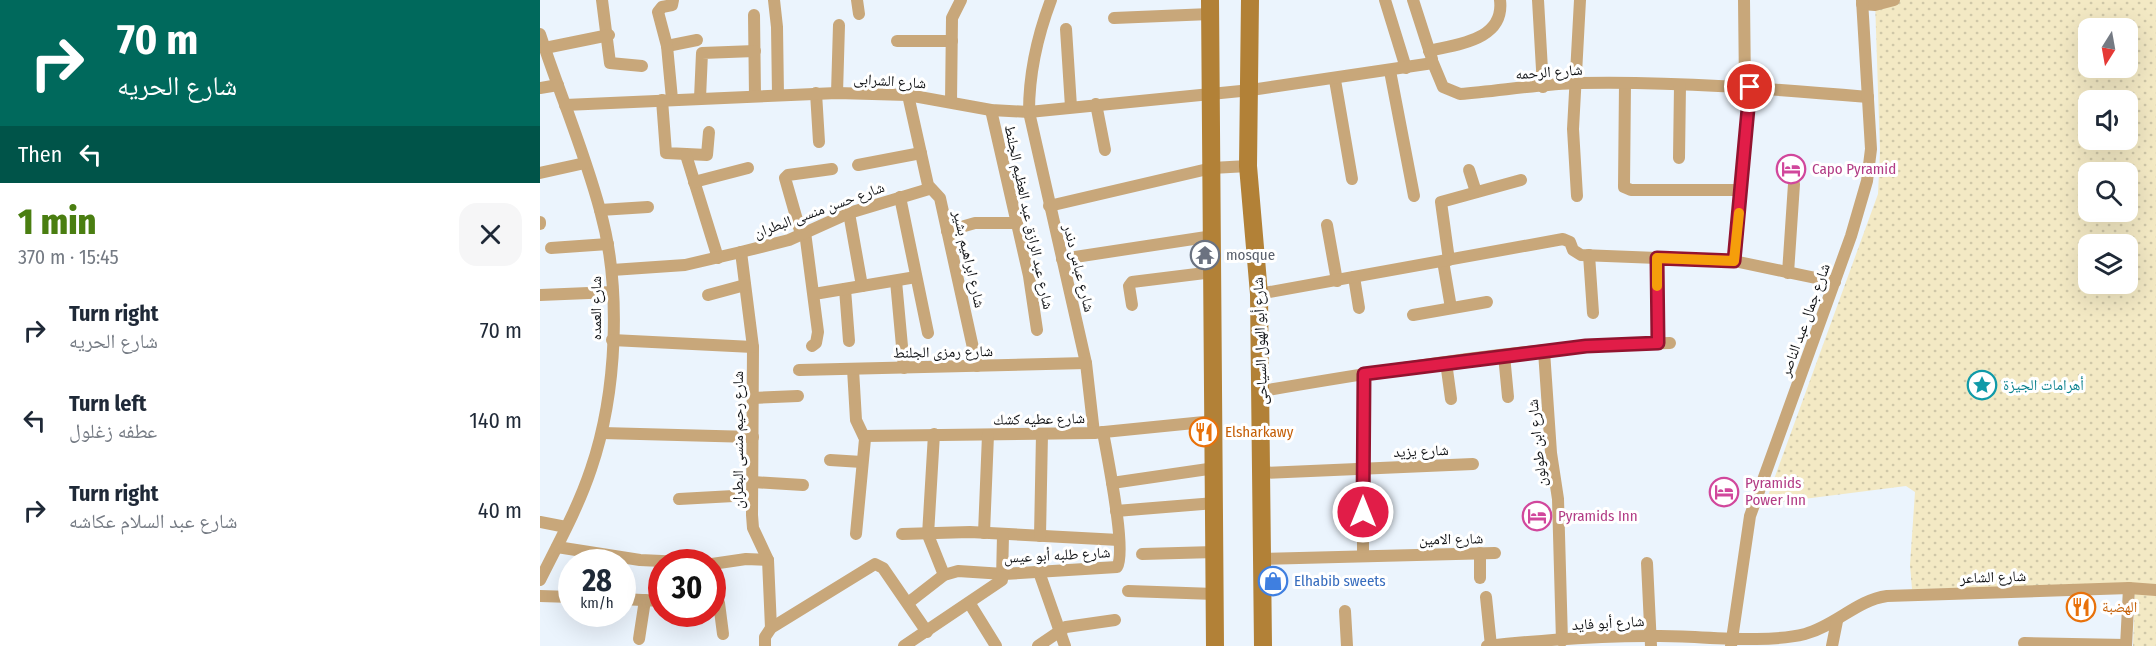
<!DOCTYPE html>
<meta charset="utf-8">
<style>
body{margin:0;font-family:"Fira Sans Condensed","Noto Naskh Arabic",sans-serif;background:#f6f6f7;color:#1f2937;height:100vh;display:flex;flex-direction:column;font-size:22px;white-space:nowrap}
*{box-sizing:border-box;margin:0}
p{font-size:20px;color:#747a83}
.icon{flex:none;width:33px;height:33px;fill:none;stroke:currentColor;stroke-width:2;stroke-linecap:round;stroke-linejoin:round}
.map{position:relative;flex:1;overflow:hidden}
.sheet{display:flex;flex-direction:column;background:#fff;width:540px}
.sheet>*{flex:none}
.hud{background:#00695c;color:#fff;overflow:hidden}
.needle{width:39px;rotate:191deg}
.fabs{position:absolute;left:1538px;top:18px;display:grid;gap:12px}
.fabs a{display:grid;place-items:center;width:60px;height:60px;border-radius:12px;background:#fff;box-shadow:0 6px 24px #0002;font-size:30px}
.speed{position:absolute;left:18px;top:549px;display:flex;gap:12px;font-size:30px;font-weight:700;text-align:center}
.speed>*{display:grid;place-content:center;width:78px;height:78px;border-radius:50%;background:#fff;box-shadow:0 6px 24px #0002;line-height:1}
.speed small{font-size:15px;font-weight:400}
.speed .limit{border:9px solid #d22;background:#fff;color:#111}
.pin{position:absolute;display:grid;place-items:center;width:51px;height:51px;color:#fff;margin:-26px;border:3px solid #fff;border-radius:50%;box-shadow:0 2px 6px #0007}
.me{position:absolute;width:66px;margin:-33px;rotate:0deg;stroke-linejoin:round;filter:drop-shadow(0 0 4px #0008)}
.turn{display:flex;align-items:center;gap:21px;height:126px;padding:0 18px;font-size:27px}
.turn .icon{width:78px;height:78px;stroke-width:2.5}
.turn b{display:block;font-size:42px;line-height:51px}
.then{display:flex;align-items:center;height:57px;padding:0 18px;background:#0003;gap:12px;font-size:22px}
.round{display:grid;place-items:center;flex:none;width:63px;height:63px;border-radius:18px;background:#f6f6f7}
.headline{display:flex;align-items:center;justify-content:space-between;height:102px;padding:0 18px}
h1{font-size:36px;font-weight:800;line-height:45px;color:#4a7e11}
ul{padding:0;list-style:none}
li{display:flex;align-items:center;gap:18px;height:90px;padding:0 18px}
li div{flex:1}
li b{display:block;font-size:22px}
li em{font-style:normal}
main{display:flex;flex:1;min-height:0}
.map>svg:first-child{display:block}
.sand{fill:url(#sand-dots);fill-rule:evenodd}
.building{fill:#144c7d}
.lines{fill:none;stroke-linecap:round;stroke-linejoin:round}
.street{stroke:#c8a77a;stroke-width:12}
.secondary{stroke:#b28137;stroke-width:18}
.route-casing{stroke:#92132f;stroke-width:15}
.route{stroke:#e11d48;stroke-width:10}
.slow{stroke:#f59e0b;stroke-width:10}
.labels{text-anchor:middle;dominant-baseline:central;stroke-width:6;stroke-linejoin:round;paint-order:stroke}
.street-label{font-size:15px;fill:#111316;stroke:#fff}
.hotel-label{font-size:15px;fill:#b23c85;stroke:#fff;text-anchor:start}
.worship-label{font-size:15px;fill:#5b616d;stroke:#fff;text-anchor:start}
.culture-label{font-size:15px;fill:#0d838f;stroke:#fff;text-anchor:start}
.food-label{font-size:15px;fill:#c56008;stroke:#fff;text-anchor:start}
.shop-label{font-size:15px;fill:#366cbe;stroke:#fff;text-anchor:start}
</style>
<main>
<section class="sheet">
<div class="hud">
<div class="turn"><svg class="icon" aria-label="right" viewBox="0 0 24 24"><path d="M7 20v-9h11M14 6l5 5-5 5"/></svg><div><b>70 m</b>شارع الحريه</div></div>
<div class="then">Then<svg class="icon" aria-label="left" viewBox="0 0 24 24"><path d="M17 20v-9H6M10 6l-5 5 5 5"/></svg></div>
</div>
<div class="headline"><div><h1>1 min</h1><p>370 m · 15:45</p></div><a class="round"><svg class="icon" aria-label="close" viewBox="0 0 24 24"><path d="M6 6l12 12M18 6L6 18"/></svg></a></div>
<ul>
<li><svg class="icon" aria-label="right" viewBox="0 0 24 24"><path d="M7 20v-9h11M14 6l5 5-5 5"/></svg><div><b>Turn right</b><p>شارع الحريه</p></div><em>70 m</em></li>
<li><svg class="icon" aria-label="left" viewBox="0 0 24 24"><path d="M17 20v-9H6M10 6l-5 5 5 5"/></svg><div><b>Turn left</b><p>عطفه زغلول</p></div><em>140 m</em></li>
<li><svg class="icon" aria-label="right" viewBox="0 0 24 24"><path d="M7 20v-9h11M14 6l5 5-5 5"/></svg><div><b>Turn right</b><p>شارع عبد السلام عكاشه</p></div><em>40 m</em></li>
</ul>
</section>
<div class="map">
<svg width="1616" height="646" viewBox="0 0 1616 646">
<defs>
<pattern id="sand-dots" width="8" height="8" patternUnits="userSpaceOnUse" patternTransform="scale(1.5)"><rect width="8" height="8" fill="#f3e9c4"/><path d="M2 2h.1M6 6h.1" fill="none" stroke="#cfc7a8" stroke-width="1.8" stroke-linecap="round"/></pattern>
</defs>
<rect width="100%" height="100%" fill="#ebf4fd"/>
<g class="sand">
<path d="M1335,0H1616V587L1372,589L1370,565L1375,492L1366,486L1225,504L1338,194L1340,151ZM1548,28H1587V68H1548ZM1548,100H1587V140H1548ZM1548,172H1587V212H1548ZM1548,244H1587V284H1548Z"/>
<path d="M1595,592L1616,595V646H1593Z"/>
</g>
<path class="building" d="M1003,509L1004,526L993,527L992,510Z"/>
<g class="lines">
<g class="street">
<path d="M62,0L70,63L102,66"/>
<path d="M234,0L237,27L238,95"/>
<path d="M317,0L319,14"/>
<path d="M511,0C497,37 489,72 489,112L546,363L554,433"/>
<path d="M845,0L866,68"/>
<path d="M873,0L892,59"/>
<path d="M998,0L1003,87"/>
<path d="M1204,0L1205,87"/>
<path d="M1322,4L1335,5L1354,0"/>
<path d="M214,15L215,96"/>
<path d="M574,18L670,14"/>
<path d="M526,29L531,107"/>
<path d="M0,34C19,92 44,150 60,210C82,288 77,393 51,469C38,508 18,544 0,580"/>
<path d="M357,41H412"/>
<path d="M127,46L157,40"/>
<path d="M5,48L69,35"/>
<path d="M889,51C918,44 965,40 960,0"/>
<path d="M850,71L874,196"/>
<path d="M795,80L812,179"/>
<path d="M1085,83L1084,187L1091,190H1201"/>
<path d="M0,88L18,85"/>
<path d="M276,93L279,142"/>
<path d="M297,93L299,25"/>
<path d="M368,95L388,185L400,198L437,366"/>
<path d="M160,98L162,53L215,51"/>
<path d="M132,99L127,46L118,12L122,7L132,5L133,0"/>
<path d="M122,100L126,153L167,155L169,132"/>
<path d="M411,102L412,18L421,0"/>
<path d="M556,104L565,150"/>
<path d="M25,105L297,93L368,95L451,110L489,112L711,90L893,63L903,87L920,94C959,91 999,84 1039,83C1135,81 1232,89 1328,97"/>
<path d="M451,110L489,276L497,330"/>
<path d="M146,155L178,258"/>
<path d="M1139,158L1140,85"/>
<path d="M318,165L381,153"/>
<path d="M929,170L936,192"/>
<path d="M0,173L45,163"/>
<path d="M154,182L208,168"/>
<path d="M1037,196L1033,129L1040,0"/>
<path d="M360,197L388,333"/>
<path d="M509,206L672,168L708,166"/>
<path d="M60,210L108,207"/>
<path d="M309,213L322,286"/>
<path d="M0,222V224"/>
<path d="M787,225L797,281"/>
<path d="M407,231L435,223H476"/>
<path d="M265,232L278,332L276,343L272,346"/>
<path d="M261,234L245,178L248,175L292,169"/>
<path d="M11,248L68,244"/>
<path d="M201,252L213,347L212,515L213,528L228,560L231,628"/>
<path d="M1049,255L1053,313"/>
<path d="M1117,258L1118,343"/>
<path d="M522,259L673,236"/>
<path d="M909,260L901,202L981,180"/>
<path d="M903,261L911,308"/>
<path d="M1194,261L1210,88"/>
<path d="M72,270L145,265L201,252L249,240L309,213L389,189"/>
<path d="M1248,273L1254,184"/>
<path d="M814,277L819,308"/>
<path d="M356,281L364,368"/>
<path d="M305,289L309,341"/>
<path d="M274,294L376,277"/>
<path d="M719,294L1023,239L1030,242L1033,250L1041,255L1194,261L1295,282"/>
<path d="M0,295L73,292"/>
<path d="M168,295L205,285"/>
<path d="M592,305L589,286L592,282L673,272"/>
<path d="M873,315L947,302"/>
<path d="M72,340L213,347"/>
<path d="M1004,351L1011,453L1018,499L1022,641"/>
<path d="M964,355L968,397"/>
<path d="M906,362L911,399"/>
<path d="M313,369L316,420L325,439L316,534"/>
<path d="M259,370L546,363"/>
<path d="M722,391C857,368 993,345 1130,343"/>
<path d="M213,398L258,396"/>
<path d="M62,433L213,437"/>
<path d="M394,434L388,535L404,575"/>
<path d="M324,436L554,433L674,421"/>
<path d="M290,460L322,462"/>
<path d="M722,473L933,464"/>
<path d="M213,482L263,485"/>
<path d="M572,483L675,468"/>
<path d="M139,499L212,495"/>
<path d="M576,511L675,503"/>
<path d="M0,522L26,527"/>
<path d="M444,533L448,435"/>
<path d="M362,534L430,532L579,540"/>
<path d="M500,536L502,434"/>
<path d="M17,547L100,560L143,562"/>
<path d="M940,553V578"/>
<path d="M602,554L675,552"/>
<path d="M823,556V374"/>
<path d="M723,559L955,553"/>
<path d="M1107,563L1111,646"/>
<path d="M172,564L206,559L228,560"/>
<path d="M499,572L525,646"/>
<path d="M588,591L675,594"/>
<path d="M0,596L32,597"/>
<path d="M946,597L951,646"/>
<path d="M82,599L122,601"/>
<path d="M179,603L183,634"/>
<path d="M368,603L404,575L418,571L464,574L577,567C587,552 567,455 563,432"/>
<path d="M430,604L456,646"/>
<path d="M805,611L807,646"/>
<path d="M99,639L105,600"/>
<path d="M1484,643L1586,645"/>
<path d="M225,646V637L231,628L335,564L343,568L387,632"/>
<path d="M364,646L462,580L463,535"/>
<path d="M498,646L526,627L575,620"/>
<path d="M947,646C1003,640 1063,635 1120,636C1163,636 1225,644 1265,634C1295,626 1317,600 1347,596L1589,588L1616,590"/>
<path d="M1191,646L1210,516L1311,236L1327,181L1331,149L1322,0"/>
<path d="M1292,646L1297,621"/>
<path d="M1586,646L1589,588"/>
</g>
<g class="secondary">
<path d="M670,0L675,646"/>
<path d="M710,0L708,166L719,294L723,646"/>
</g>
</g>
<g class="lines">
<g class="route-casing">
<path id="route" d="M823,512L824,374L1046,346L1118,343L1117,258L1194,261L1210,87"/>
</g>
<use href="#route" class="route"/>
<path class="slow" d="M1117,286V258L1194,261L1199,213"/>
</g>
<defs>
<g id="hotel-ring" transform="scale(1.5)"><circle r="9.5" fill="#fff" stroke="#d1479c" stroke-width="1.5"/><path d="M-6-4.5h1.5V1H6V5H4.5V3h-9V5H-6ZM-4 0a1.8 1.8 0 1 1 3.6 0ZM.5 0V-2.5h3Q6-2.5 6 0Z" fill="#d1479c"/></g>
<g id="temple-ring" transform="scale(1.5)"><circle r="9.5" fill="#fff" stroke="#6b7280" stroke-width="1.5"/><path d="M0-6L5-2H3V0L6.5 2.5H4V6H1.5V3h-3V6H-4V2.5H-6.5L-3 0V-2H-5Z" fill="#6b7280"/></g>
<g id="sight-ring" transform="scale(1.5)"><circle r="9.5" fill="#fff" stroke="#0f9aa8" stroke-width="1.5"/><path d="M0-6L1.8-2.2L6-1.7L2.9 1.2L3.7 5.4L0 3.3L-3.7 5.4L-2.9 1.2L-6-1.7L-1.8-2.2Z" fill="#0f9aa8"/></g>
<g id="restaurant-ring" transform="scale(1.5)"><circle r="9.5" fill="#fff" stroke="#e8710a" stroke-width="1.5"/><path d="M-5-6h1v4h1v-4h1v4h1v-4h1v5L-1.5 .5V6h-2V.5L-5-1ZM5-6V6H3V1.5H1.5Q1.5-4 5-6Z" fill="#e8710a"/></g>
<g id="shop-ring" transform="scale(1.5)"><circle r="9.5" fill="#fff" stroke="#3f7fe0" stroke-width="1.5"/><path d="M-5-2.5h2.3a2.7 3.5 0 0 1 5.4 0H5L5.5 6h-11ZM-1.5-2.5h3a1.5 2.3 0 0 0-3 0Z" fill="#3f7fe0"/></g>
</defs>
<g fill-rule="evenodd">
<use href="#hotel-ring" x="1251" y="169"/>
<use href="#temple-ring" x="665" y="255"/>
<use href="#sight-ring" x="1442" y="385"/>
<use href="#restaurant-ring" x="664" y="432"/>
<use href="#hotel-ring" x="1184" y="492"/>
<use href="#hotel-ring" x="997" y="516"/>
<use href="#shop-ring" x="733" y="581"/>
<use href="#restaurant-ring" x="1541" y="607"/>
</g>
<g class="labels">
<g class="street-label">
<text transform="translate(1009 72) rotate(-4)">شارع الرحمه</text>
<text transform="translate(350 81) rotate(4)">شارع الشرابى</text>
<text transform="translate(279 210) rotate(-20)">شارع حسن منسى البطران</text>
<text transform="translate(489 217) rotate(78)">شارع عبد الرازق عبد العظيم الجلنط</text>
<text transform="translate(429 259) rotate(77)">شارع ابراهيم بشير</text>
<text transform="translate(539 268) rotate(76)">شارع عباس دندر</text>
<text transform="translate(56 308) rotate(-90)">شارع العمده</text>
<text transform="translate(1265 320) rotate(-70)">شارع جمال عبد الناصر</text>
<text transform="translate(720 341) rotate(-92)">شارع أبو الهول السياحى</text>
<text transform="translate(403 352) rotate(-1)">شارع رمزى الجلنط</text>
<text transform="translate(499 419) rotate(-1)">شارع عطيه كشك</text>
<text transform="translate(198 440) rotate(-90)">شارع رحيم منسى البطران</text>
<text transform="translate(997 443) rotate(-96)">شارع ابن طولون</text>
<text transform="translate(881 451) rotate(-2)">شارع يزيد</text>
<text transform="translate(911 539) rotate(-1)">شارع الامين</text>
<text transform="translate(517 555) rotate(-3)">شارع طلبه أبو عيس</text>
<text transform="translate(1453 577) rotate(-2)">شارع الشاعر</text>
<text transform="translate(1068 623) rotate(-3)">شارع أبو فايد</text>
</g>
<g class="hotel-label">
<text x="1272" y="169">Capo Pyramid</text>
<text x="1205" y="483">Pyramids<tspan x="1205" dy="17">Power Inn</tspan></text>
<text x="1018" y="516">Pyramids Inn</text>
</g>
<g class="worship-label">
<text x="686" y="255">mosque</text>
</g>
<g class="culture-label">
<text x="1463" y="385">أهرامات الجيزة</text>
</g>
<g class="food-label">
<text x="685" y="432">Elsharkawy</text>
<text x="1562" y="607">الهضبة</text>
</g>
<g class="shop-label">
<text x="754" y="581">Elhabib sweets</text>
</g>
</g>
</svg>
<div class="fabs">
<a><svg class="needle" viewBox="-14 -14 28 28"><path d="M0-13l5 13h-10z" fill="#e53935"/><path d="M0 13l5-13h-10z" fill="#747a83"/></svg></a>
<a><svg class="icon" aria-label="sound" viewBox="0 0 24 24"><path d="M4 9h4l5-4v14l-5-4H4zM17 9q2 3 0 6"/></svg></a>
<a><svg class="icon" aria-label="search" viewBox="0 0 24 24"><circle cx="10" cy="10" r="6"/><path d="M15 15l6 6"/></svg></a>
<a><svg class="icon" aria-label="layers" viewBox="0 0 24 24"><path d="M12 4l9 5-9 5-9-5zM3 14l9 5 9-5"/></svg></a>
</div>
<div class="speed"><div>28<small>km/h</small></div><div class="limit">30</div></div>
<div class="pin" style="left:1210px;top:87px;background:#d93025"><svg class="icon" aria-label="arrive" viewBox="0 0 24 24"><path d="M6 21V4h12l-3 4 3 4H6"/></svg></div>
<svg class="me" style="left:823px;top:512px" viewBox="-20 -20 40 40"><circle r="17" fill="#e11d48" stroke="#fff" stroke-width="3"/><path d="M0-11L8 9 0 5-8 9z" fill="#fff"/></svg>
</div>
</main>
